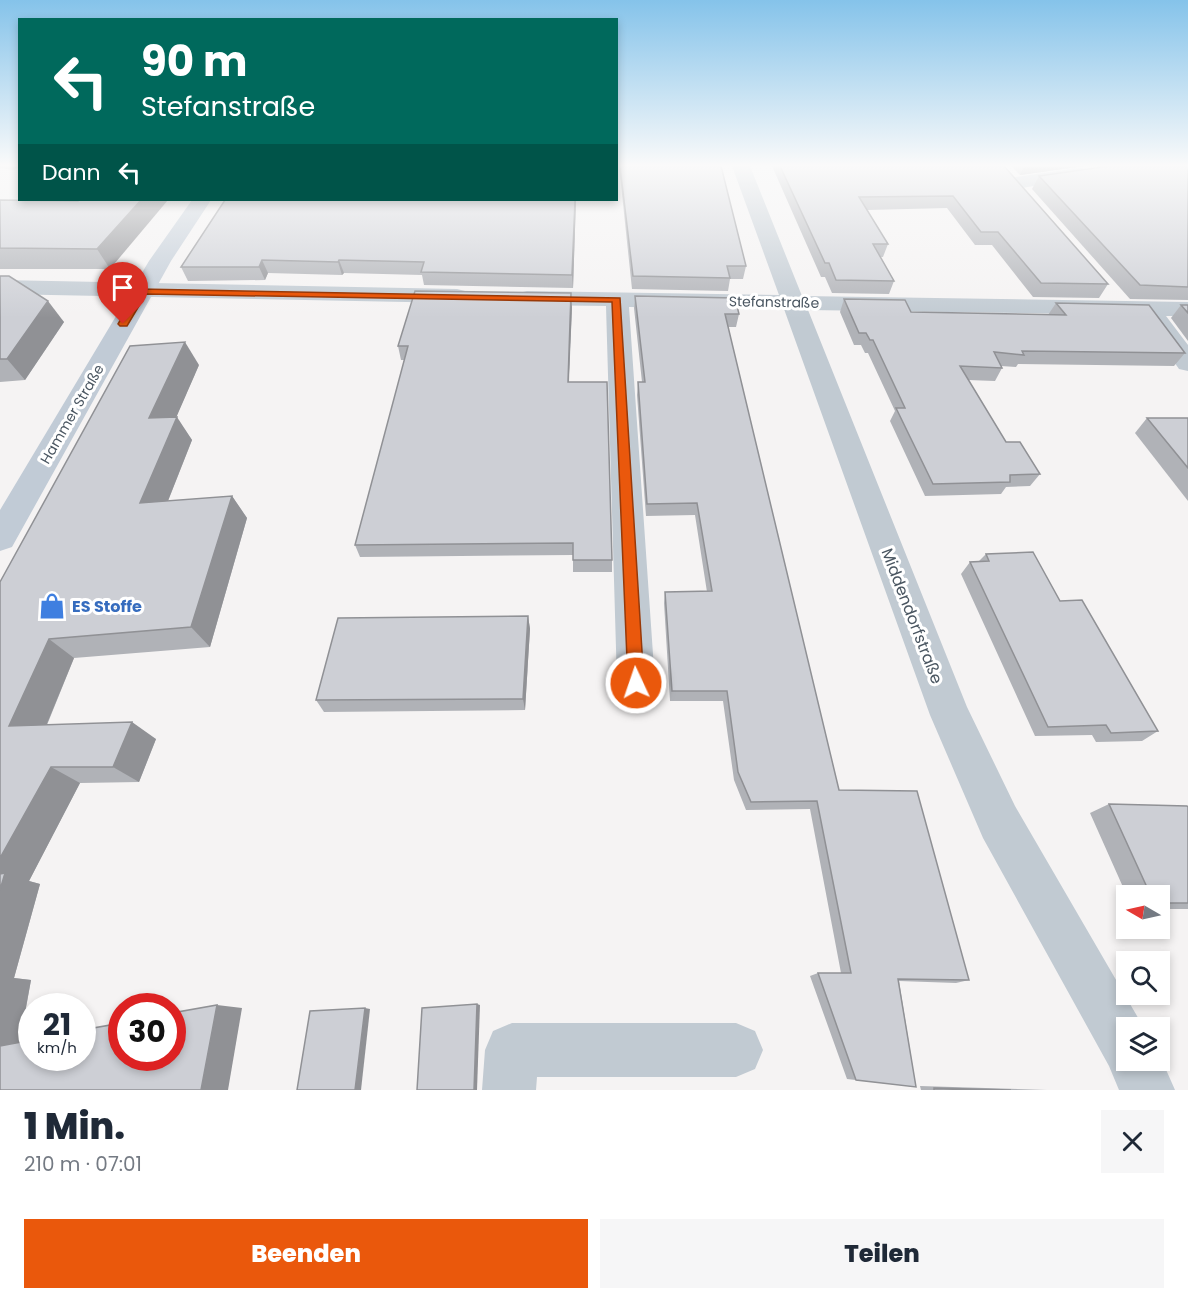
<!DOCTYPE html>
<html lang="de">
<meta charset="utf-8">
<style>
body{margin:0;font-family:Poppins,sans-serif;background:#f6f6f7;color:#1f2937;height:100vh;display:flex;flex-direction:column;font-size:22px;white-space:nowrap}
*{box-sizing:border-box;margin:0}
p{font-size:20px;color:#747a83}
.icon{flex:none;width:33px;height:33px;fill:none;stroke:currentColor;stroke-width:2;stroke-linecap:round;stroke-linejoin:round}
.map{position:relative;height:1090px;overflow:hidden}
.side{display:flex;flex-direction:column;background:#fff;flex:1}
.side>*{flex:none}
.banner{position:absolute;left:18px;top:18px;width:600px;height:183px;border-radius:0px;box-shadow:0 3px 9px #0003;background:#00695c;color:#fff;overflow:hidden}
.needle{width:39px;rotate:279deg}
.controls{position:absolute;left:1116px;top:885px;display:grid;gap:12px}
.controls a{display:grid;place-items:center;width:54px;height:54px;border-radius:0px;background:#fff;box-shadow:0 3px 9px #0003;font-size:30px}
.speed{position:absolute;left:18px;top:993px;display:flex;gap:12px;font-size:30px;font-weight:700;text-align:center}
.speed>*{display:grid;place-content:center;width:78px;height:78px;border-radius:50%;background:#fff;box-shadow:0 3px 9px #0003;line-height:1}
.speed small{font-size:15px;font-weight:400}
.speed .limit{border:9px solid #d22;background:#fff;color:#111}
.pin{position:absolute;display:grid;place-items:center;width:51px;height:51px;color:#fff;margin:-62px -26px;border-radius:50% 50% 50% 0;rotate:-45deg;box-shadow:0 0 6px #0007}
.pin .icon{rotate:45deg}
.me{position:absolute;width:66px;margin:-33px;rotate:357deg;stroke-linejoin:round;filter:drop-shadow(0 0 4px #0008)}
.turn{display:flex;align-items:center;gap:21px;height:126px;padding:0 24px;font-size:27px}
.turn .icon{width:78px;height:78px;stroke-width:2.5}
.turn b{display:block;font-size:42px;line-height:51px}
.then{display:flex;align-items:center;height:57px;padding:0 24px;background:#0003;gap:12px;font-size:22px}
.round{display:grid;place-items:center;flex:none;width:63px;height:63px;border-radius:0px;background:#f6f6f7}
.headline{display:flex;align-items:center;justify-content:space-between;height:102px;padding:0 24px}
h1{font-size:36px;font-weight:800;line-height:45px}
.primary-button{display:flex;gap:12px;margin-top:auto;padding:12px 24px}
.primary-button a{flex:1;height:69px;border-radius:0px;background:#ea580c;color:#fff;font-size:24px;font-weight:800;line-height:69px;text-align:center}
.primary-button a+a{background:#f6f6f7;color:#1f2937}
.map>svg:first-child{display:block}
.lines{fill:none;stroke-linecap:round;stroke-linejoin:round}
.street{fill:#c1cad2;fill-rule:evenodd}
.secondary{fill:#c1cbd6;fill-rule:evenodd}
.wall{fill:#b0b2b7}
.shaded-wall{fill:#909195}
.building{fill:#cdcfd5;stroke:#909195;stroke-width:1.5}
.route{fill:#ea580c;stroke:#983908;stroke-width:1.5}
.labels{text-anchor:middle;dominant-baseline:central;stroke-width:6;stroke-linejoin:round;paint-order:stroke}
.far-street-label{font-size:14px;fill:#4a5661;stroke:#fff}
.shop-label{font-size:16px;font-weight:bold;fill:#366cbe;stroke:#fff;text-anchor:start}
.street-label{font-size:16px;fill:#4a5661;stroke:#fff}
</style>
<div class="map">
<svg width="1188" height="1090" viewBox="0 0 1188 1090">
<rect width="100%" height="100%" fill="#f5f3f3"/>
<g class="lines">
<g class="street">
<path d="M732,166H750L802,296L1188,302V316H1166L1188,345V371L1179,369L1144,319L1146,315L808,310L967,707L1015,806L1144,1028H1126V1060H1160V1056L1175,1090H1119L1109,1066L983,838L930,715L784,309L629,307L655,683L650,696L636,701L622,696L617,683L606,306L527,305L519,303L515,298L519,293L527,291L779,295Z"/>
<path d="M1080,168L1086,169L1089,173L1086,177L1016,189L1009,187L1007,183L1009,179L1016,177Z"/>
<path d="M0,280L457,289L465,291L469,296L465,301L457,303L0,294Z"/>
<path d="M512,1023H736L755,1031L763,1050L755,1069L736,1077H537L536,1090H482L485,1050L493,1031Z"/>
</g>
<path class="secondary" d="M192,200H211L171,261L12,547L0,551V510L149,261Z"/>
</g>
<g class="wall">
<path d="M0,166H19L14,170L0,168Z"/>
<path d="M619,166H721L746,266L743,279H730L728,291L632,289Z"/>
<path d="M772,166H1004L1108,284L1099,298L1033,297L992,245H975L947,208L867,210L888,244L883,257H880L894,281L889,294L832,293L825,277H821Z"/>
<path d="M1011,166H1084L1020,175Z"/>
<path d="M1188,166V300L1130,299L1032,189L1039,176Z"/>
<path d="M0,200L78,201L110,269H0Z"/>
<path d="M225,200H576L573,288L424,285L422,275L344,273L342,275L268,273L265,280L188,281L181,267Z"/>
<path d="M0,276L64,322L25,380L0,382Z"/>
<path d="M635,296L739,314L736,327H728L839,790L969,980L956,983L899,981L916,1087L847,1079L810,976L818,973H841L810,809L746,810L734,780L723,701H670L664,603L665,592H707L695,515L646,516L637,395L638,382H642L634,308Z"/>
<path d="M844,299L911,312L1048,315L1056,303L1185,353L1174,366L1018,364L1016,367L1001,366L1002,368L995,381L968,380L1006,442L1040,474L1030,486L1006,487L1001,494L925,496L890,421L895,411L868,353H865L861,345H854L840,312Z"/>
<path d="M1181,305H1188V341L1171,318Z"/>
<path d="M572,307L569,382L612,560V572H573V555L360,557L355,545L405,360H401L398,346Z"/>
<path d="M199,365L176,417L192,440L168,501L232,496L247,518L210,647L74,658L47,725L156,739L139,782L80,783L29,881L40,884L14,978L31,980L20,1042L242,1008L0,1090V582Z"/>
<path d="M1147,418H1188V501L1135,433Z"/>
<path d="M986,554L1158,731L1142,741L1096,742L1092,735L1035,736L961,574L970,562L979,561Z"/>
<path d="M528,616L530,629L525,710L324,712L316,700Z"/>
<path d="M1109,804L1188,807V909H1160V896H1127L1090,813Z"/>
<path d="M920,1086L1047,1090H921Z"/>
</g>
<g class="shaded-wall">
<path d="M11,166H19L14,170Z"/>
<path d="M1024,166H1084L1020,175Z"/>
<path d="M141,200H168L110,269L97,249Z"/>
<path d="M575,200H576L573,288L572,275Z"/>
<path d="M262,260L268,273L265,280L259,267Z"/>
<path d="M339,260L344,273L342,275L338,262Z"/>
<path d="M571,293L572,307L568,395V382Z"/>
<path d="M48,301L64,322L25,380L7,359Z"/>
<path d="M185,342L199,365L166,441L149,418Z"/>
<path d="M177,417L192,440L158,526L140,503Z"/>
<path d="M232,496L247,518L210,647L191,627Z"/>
<path d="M528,616L530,629L525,710L523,699Z"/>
<path d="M49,639L74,658L39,743L9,726Z"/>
<path d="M132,722L156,739L139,782L113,767Z"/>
<path d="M51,767L80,783L29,881L40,884L14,978L31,980L18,1050H0V858Z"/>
<path d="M477,1004L480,1005L477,1090H474Z"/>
<path d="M217,1005L242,1008L228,1090H201Z"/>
<path d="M365,1008L370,1009L361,1090H355Z"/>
</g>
<g class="building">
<path d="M620,166H721L746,266H727L730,278L633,276Z"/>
<path d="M780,166H1004L1108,284L1041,283L998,232H981L953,196L859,197L888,244H873L894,281L836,280L829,263H825Z"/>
<path d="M1109,166H1188V287L1140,285L1039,176Z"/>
<path d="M0,200L78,201V200H141L97,249L0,248Z"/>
<path d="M225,200H575L572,275L421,272L424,262L339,260L338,262L262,260L259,267H181Z"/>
<path d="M0,276H9L48,301L7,359H0Z"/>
<path d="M415,291L571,293L568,382H607L612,560H573V543L355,545L408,346H398Z"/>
<path d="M635,296L735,298L739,314H725L839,790L917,791L969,980L898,979L916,1087L856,1080L818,973H851L817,801L751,802L738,772L727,691H672L665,592L712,591L697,503L647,504L638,382H645Z"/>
<path d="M844,299L905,300L911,312L1066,315L1056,303L1149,305L1185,353L1022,351L1024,355L994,352L1002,368L960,366L1006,442H1020L1040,474L1010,475V482L933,484L896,408H905L873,340H870L866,333H859Z"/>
<path d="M1181,305H1188V313Z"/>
<path d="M185,342L149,418L177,417L140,503L232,496L191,627L49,639L9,726L132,722L113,767H51L0,858V582L130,346Z"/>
<path d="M1147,418H1188V468Z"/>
<path d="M1033,552L1060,601L1082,600L1158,731L1111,733L1106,725L1048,727L970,562L989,561L986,554Z"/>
<path d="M528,616L523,699L316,700L338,618Z"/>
<path d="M1109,804L1187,806L1188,807V903H1160V896H1151Z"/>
<path d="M5,873L0,890V874Z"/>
<path d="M477,1004L474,1090H417L422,1008Z"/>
<path d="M217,1005L201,1090H0V1046L32,1040V1058H82V1030L122,1023V1058H172V1013Z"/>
<path d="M365,1008L355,1090H297L310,1011Z"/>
<path d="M934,1088L1011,1090H934Z"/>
</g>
<linearGradient id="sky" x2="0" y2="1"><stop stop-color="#85c3ea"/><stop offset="0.52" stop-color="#fafafa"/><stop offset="1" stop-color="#fafafa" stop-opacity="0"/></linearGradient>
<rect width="1188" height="318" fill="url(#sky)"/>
<path class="route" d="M139,289L620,298L644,683L641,689L636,691L630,689L628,683L612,302L146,294L127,326H120L118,324Z"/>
<defs>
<g id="shop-bare" transform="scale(2.07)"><path d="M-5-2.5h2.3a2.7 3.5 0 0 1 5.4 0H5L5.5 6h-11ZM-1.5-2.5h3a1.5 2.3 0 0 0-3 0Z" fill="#3f7fe0" stroke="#fff" stroke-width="2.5" paint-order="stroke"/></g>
</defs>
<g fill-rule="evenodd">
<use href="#shop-bare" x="52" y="606"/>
</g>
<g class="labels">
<g class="far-street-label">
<text transform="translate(774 302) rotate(1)">Stefanstraße</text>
<text transform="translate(72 414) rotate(-60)">Hammer Straße</text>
</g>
<g class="shop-label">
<text x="72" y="606">ES Stoffe</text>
</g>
<g class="street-label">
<text transform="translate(912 616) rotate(69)">Middendorfstraße</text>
</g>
</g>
</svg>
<div class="controls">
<a><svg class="needle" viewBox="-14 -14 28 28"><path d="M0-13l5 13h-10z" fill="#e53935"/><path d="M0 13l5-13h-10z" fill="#747a83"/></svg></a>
<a><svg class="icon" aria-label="search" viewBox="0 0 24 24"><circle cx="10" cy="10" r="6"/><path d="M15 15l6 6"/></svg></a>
<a><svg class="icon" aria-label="layers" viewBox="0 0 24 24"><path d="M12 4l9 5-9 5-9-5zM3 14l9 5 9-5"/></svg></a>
</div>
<div class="speed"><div>21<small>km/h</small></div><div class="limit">30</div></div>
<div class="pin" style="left:123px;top:324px;background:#d93025"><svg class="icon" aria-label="arrive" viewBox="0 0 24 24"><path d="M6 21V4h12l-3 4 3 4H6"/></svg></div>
<svg class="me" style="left:636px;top:683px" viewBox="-20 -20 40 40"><circle r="17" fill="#ea580c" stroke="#fff" stroke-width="3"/><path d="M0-11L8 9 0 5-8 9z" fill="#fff"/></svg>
<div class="banner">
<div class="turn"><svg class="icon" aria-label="left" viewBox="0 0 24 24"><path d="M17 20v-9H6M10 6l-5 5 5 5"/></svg><div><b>90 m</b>Stefanstraße</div></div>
<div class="then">Dann<svg class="icon" aria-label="left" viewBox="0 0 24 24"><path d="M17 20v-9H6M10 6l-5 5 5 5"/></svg></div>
</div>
</div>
<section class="side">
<div class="headline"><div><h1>1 Min.</h1><p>210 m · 07:01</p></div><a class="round"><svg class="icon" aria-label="close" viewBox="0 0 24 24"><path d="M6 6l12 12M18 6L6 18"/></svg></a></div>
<div class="primary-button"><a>Beenden</a><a>Teilen</a></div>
</section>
